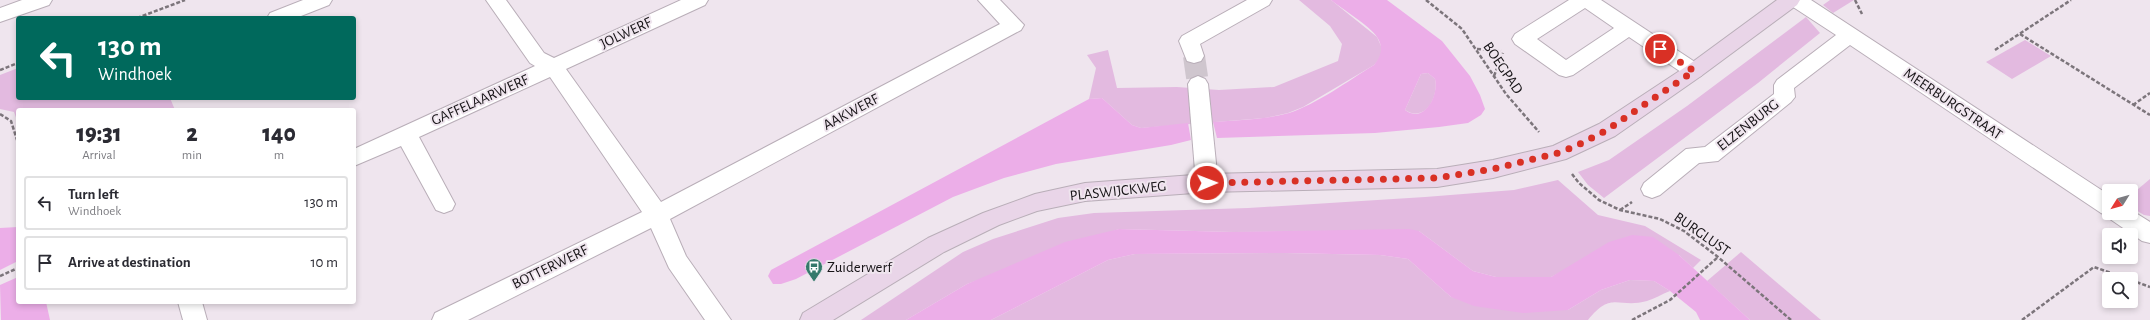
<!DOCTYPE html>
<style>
body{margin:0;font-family:"Alegreya Sans",sans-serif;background:#f7f7f7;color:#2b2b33;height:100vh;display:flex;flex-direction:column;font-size:15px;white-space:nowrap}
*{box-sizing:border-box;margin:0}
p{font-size:13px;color:#7c7c81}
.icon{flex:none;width:22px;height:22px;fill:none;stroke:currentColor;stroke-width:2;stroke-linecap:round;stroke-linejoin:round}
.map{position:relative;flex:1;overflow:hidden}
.details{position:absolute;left:16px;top:108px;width:340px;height:196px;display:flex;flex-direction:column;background:#fff;border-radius:4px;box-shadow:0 2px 6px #0003}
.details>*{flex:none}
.guide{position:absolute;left:16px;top:16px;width:340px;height:84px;border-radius:4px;box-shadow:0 2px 6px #0003;background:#00695c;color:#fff;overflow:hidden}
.needle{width:26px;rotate:233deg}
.tools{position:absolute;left:2102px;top:184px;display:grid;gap:8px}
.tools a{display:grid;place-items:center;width:36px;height:36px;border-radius:4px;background:#fff;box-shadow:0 2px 6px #0003;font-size:20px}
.pin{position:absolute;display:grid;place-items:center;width:34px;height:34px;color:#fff;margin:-17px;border:2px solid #fff;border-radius:50%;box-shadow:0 1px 4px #0007}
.me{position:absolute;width:44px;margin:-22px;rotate:89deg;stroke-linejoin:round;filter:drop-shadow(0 0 3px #0008)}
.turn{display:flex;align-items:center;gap:14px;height:84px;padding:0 16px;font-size:18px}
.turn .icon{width:52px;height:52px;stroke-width:2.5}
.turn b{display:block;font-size:28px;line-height:34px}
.eta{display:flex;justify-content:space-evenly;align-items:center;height:68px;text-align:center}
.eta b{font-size:24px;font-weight:800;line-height:28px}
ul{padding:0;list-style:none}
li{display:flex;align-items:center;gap:12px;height:54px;margin:0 8px 6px;padding:0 8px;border:2px solid #e1e1e2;border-radius:4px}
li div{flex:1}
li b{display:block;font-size:15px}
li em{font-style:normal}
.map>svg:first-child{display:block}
.green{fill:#e3bae0}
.water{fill:#ecaee8;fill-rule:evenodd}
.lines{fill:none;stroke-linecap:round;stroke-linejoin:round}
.street-tunnel{stroke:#cfc6ce;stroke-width:22;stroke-dasharray:22 11;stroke-linecap:butt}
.street-casing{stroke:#b9aeb8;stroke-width:2}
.secondary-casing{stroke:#b9aeb8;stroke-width:2}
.path{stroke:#7c757b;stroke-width:2.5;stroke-dasharray:4 2;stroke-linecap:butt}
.street{fill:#fff;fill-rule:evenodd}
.secondary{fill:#e9d5e8;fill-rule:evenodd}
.route{stroke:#d93025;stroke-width:7;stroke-dasharray:0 12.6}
.labels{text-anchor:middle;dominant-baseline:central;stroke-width:4;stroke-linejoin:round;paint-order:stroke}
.street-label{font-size:15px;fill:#171417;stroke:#efe5ee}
.poi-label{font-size:15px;fill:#171417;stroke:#efe5ee;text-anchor:start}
</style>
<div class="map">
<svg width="2150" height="320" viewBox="0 0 2150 320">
<rect width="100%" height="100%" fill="#efe5ee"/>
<g class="green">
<path d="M1299,0H1331L1377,37L1381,46V57L1374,65L1303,107L1288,113L1265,118L1141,128L1132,125L1102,98L1089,99L1096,68L1087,55L1108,50L1117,88L1177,87L1219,90L1274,87L1338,61L1342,44L1330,26Z"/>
<path d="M1830,0H1854L1833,13L1823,5Z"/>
<path d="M1806,17L1820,33L1758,83L1604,198L1588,185L1578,172L1609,160L1687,106Z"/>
<path d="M2025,40L2051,56L2012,79L1986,62Z"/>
<path d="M18,68V98H170L175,110H18V123L14,112L0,109V75Z"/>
<path d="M1428,73L1435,79C1439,97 1425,123 1405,110L1421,74Z"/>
<path d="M2150,179V216L2144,215L2131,207V195Z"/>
<path d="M1558,180L1598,215L1645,226L1701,260L1693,268L1679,255L1565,270L1551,277H1496L1473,271L1419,231L1233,232L1119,229L967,284L906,320H861L963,252L993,239L1058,218L1094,213L1248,208L1425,197L1514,190Z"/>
<path d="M1741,252L1821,320H1750L1707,281Z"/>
<path d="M1284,253L1380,255L1408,259L1451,297L1568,310L1601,290L1630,280L1654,281L1670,291C1662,294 1654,299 1647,301C1618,309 1612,290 1588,320H991L1108,260L1135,254Z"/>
</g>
<g class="water">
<path d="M1331,0H1387L1442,41L1470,76L1480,95L1485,109L1481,115L1468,123L1439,127L1375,133L1217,138L1213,122C1238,120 1264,120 1289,113C1317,104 1348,81 1374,65C1381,57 1384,47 1377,37C1370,26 1342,9 1331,0ZM1428,73L1435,79C1439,96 1424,124 1405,110L1421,74Z"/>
<path d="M1102,98L1132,125L1141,128L1188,123L1191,140L1171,145L1056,164L1004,178L953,197L796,279L781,284H773L768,276L771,270L1089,99Z"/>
<path d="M18,227V261L0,270V228Z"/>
<path d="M1119,229L1233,232L1409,229L1419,231L1473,271L1496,277H1551L1609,242L1632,235L1653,237L1679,255L1750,320H1700L1696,312L1670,291L1654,281L1630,280L1601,290L1568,310L1523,313L1474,306L1451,297L1408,259L1380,255L1284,253L1135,254L1108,260L991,320H906L967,284L1065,242Z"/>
<path d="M18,277V302H46L50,320H1L0,285Z"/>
</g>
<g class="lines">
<path class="street-tunnel" d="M1194,56L1198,84"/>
<g class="street-casing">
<g id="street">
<path d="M22,0H52L49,5L0,22V8Z"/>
<path d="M303,0H332L329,5L296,18H267L270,13Z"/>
<path d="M486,0H506L544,53L554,58L681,0H708L705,5L566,69L661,202L1000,24L978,0H1000L1024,25L1021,30L670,219L686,256L731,320H705L669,268L651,228L468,320H432L435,313L642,212L550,77L419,137L455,204L452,210L444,213L436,210L401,146L354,166V149L535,66L530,63Z"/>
<path d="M1247,0H1272L1269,5L1200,44L1204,56L1201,61L1194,63L1187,61L1179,41L1182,36Z"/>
<path d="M1569,0H1601L1701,66L1704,71L1701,76L1694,78L1687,76L1629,37L1573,75L1566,77L1559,75L1515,44L1512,39L1515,34ZM1585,8L1614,28L1566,60L1537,39Z"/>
<path d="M1787,0H1811L2109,195V213H2131V210L2150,222V243L2142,241L2110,219L2108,216L2101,213L1850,45L1794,88L1795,97L1791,102L1718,161L1699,163L1660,195L1652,198L1644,195L1641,189L1644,183L1686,149L1705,147L1774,94V85L1777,80L1836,35L1790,5Z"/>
<path d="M1198,76L1205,79L1208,84L1218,183L1215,189L1207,192L1199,189L1196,183L1188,84L1191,79Z"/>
<path d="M178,302H202L207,320H183Z"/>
</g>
</g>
<g class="secondary-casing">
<path id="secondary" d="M1777,0H1800L1797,5L1701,76L1615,136L1566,159L1493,178L1437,187L1207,192L1085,201L1037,211L999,225L944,252L833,320H800L803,313L928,238L983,213L1035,194L1085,183L1207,174L1437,169L1493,160L1553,146L1599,124L1687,66Z"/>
</g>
<g class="path">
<path d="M1426,0L1462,29L1506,94L1539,132"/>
<path d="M1855,0L1862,14"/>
<path d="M137,18L185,0"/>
<path d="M2020,34L2150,115"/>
<path d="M1477,49L1501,51"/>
<path d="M1995,50L2071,0"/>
<path d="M0,70L18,63"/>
<path d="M1494,76L1503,53"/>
<path d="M2133,105L2150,93"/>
<path d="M0,114L11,121L18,143"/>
<path d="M1572,174L1579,183L1599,200L1620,210L1660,219L1684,231L1718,257L1791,320"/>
<path d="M1620,210L1632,202"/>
<path d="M0,276L18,268"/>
<path d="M2131,280L2150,287"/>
<path d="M1632,320L1670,300L1718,257"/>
<path d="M2022,320L2094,267L2128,279"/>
</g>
<use href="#street" class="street"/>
<use href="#secondary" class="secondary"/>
</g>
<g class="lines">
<path class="route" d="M1207,183L1437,178L1493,169L1558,153L1576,146L1607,130L1694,71L1660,49"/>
</g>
<defs>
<g id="bus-pin" transform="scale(0.9)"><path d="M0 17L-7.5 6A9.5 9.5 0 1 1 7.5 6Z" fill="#35796b" stroke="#efe5ee"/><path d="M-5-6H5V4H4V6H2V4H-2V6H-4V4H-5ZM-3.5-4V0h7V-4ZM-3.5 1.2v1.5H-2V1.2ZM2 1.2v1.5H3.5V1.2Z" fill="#fff"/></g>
</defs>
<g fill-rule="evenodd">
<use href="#bus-pin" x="814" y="267"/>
</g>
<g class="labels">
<g class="street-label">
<text transform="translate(626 33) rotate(-25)">JOLWERF</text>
<text transform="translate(1503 68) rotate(56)">BOEGPAD</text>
<text transform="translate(480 100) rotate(-24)">GAFFELAARWERF</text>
<text transform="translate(1953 104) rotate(34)">MEERBURGSTRAAT</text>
<text transform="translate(851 112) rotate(-28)">AAKWERF</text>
<text transform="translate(1748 125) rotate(-38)">ELZENBURG</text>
<text transform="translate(1118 191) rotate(-6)">PLASWIJCKWEG</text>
<text transform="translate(1702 234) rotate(35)">BURGLUST</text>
<text transform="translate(550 267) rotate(-26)">BOTTERWERF</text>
</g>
<g class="poi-label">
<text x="827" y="267">Zuiderwerf</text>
</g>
</g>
</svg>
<div class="tools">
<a><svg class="needle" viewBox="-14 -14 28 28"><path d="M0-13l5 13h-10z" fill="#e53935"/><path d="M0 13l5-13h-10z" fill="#7c7c81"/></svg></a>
<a><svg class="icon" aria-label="sound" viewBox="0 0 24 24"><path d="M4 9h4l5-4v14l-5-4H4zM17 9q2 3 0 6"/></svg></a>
<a><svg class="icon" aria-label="search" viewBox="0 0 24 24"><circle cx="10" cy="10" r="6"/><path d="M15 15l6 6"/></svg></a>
</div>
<div class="pin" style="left:1660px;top:49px;background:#d93025"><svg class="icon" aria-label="arrive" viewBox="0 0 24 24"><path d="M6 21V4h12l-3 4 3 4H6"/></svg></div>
<svg class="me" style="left:1207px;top:183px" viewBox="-20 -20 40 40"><circle r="17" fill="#d93025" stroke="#fff" stroke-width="3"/><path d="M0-11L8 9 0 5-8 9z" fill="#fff"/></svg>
<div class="guide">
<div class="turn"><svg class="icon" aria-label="left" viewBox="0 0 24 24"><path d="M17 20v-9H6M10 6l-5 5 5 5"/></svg><div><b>130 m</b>Windhoek</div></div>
</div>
<section class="details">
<div class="eta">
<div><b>19:31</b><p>Arrival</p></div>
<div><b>2</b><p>min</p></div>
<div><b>140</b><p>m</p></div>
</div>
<ul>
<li><svg class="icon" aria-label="left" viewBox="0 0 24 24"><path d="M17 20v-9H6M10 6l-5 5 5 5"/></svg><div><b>Turn left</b><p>Windhoek</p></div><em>130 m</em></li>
<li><svg class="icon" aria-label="arrive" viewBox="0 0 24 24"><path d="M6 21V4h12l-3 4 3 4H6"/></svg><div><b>Arrive at destination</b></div><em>10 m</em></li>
</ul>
</section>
</div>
